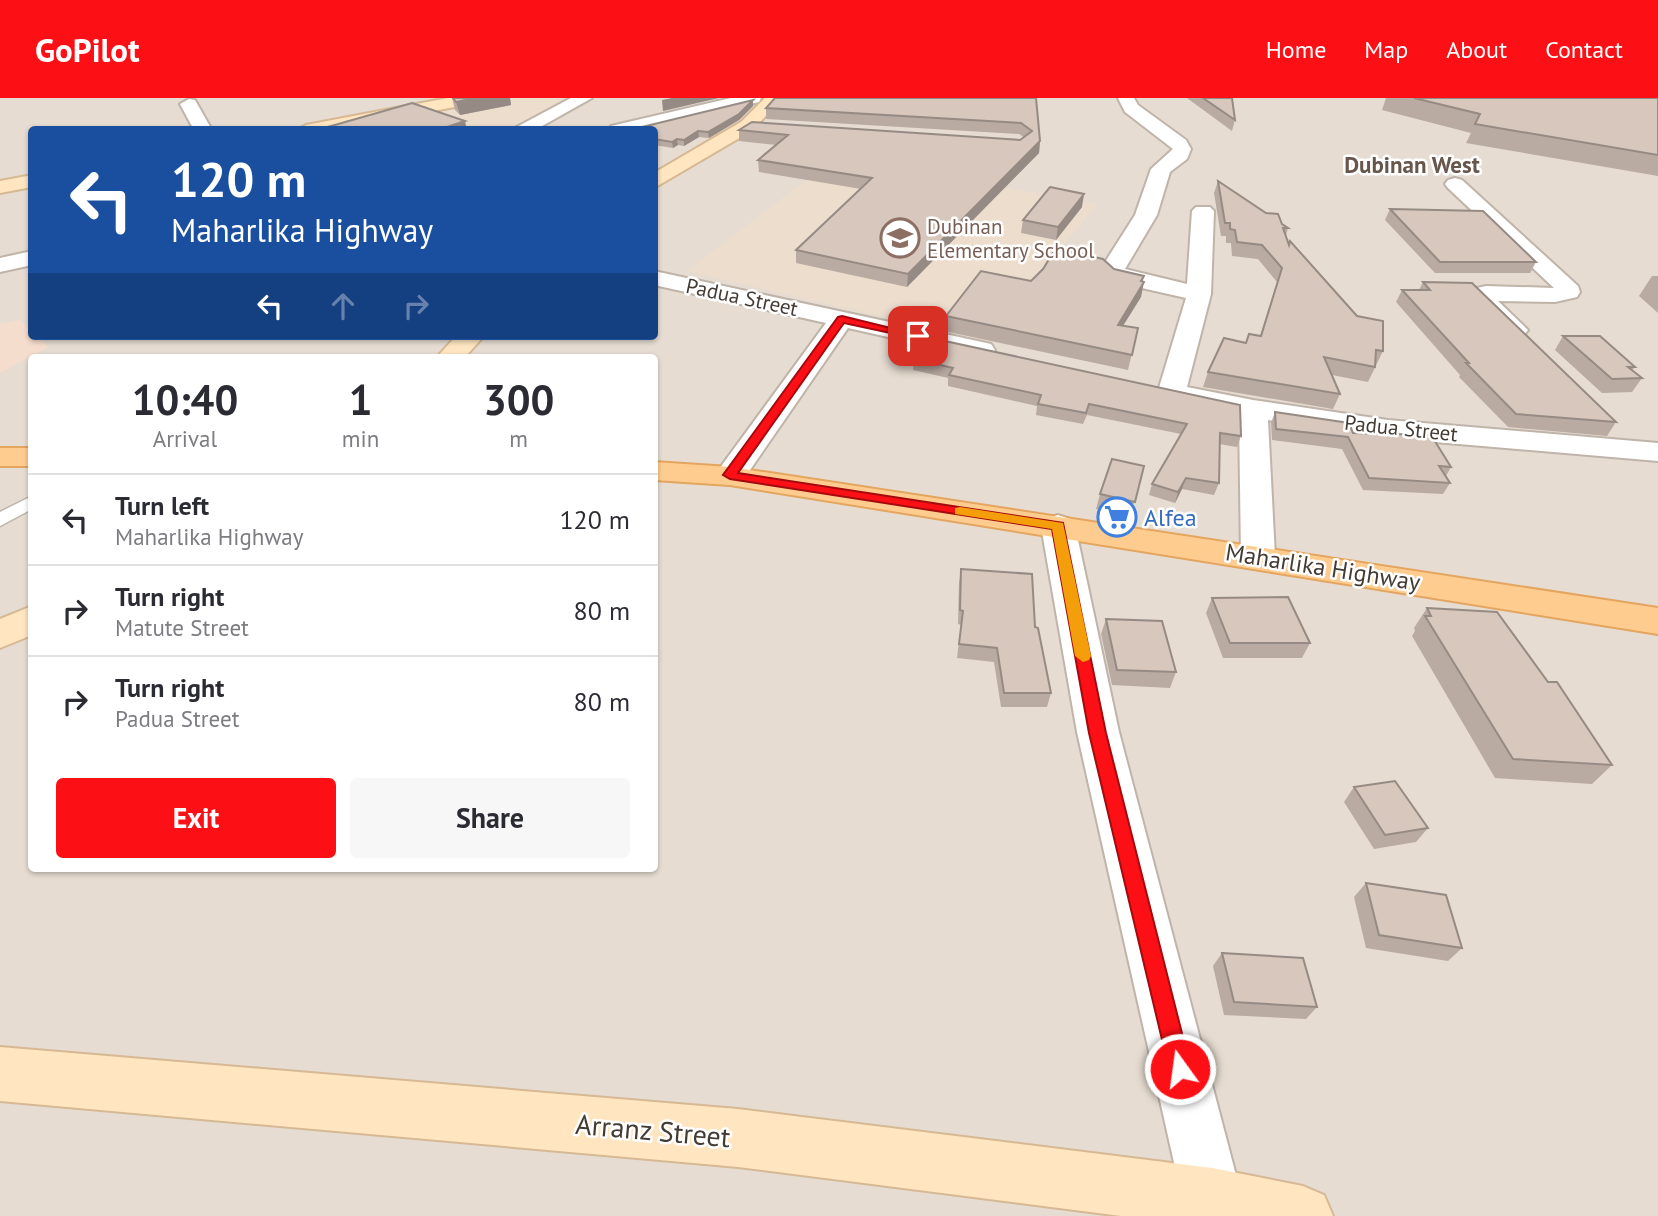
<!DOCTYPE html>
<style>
body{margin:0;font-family:"PT Sans",sans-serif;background:#f7f7f7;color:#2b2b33;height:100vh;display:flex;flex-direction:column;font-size:26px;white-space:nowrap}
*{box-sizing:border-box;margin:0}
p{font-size:23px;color:#7c7c81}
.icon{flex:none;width:38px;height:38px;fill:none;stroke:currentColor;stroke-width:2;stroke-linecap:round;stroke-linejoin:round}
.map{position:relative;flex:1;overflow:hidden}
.side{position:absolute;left:28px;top:256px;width:630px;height:518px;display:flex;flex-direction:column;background:#fff;border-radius:7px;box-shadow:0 2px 5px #0004}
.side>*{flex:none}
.hud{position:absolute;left:28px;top:28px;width:630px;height:214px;border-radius:7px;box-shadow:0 2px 5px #0004;background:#1a4fa0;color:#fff;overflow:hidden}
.pin{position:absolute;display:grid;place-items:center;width:60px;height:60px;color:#fff;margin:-30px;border-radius:14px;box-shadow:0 4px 10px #0006}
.me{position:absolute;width:77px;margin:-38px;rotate:346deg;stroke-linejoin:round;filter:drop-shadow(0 0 5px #0008)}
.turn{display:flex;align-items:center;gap:24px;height:147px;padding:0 28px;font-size:32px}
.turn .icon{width:91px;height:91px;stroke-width:2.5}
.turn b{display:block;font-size:49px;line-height:60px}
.lanes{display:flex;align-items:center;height:66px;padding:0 28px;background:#0003;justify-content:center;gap:35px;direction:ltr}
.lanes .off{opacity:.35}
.eta{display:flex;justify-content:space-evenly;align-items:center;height:119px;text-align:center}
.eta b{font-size:42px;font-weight:800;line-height:49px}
.button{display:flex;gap:14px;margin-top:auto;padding:14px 28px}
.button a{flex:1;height:80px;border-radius:7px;background:#fc1016;color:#fff;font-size:28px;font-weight:800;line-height:80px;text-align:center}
.button a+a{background:#f7f7f7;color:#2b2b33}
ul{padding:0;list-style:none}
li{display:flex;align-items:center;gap:21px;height:91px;padding:0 28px;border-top:2px solid #e1e1e2}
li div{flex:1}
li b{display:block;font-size:26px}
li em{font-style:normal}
header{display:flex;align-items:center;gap:42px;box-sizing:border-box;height:98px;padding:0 35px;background:#fc1016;color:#fff}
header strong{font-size:33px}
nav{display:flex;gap:38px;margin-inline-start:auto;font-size:24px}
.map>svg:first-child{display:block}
.residential{fill:#e6dcd1;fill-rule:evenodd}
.commercial{fill:#f5ddcd}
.education{fill:#ecddcd}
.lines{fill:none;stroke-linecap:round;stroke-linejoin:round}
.lane-casing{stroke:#c0b4a9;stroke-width:3}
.street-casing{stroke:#c0b4a9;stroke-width:4}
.secondary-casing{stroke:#d6b994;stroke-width:4}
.primary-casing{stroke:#e4a55f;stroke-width:4}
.lane{fill:#fff;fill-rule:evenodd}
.street{fill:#fff;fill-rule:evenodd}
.secondary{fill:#ffe5c0;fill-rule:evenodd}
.primary{fill:#ffcc8f;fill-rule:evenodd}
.wall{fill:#b9aba2}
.shaded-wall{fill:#968b84}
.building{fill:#d7c7bc;stroke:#968b84;stroke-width:2}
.route{fill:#fc1016;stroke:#a40a0e;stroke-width:2}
.slow{fill:#f59e0b}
.labels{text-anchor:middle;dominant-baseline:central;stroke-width:5;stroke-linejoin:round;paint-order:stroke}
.far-education-label{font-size:21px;fill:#785e54;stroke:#fff;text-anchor:start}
.far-street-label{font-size:21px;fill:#443b33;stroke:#fff}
.far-quarter-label{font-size:23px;font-weight:bold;fill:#67564b;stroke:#fff}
.shop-label{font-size:24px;fill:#366cbe;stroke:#fff;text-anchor:start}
.street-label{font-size:24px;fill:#443b33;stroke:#fff}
.near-street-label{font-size:28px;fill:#443b33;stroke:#fff}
</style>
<header>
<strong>GoPilot</strong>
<nav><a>Home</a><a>Map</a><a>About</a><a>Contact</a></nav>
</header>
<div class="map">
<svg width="1658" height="1118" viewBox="0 0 1658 1118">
<rect width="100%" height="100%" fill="#f2ebe3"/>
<path class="residential" d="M0,0H1658V1118H0ZM32,32H654V238H32ZM32,259H654V770H32Z"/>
<path class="commercial" d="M20,222L31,233L32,238H37L48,249L0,275V226Z"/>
<g class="education">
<path d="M490,0H554L565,6L506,31L319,32Z"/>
<path d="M929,77L1098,106L987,237L866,215L687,173L810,79Z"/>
</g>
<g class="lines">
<g class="lane-casing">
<path id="lane" d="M32,398V411L0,428V414Z"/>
</g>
<g class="street-casing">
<g id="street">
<path d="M571,0H592L535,32H511Z"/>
<path d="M731,0H761L759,4L642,32H608L611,28Z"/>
<path d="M1118,0H1134L1138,7L1186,42L1191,51L1187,61L1170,74L1157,117L1125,171L1187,186L1192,113L1196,109H1210L1214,113L1211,196L1187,289L1253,302L1388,322L1658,345V363L1388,340L1268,322L1275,459L1270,467L1258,470L1246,467L1241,459L1239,317L1162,299L1158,293L1186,200L1111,183L1100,172L1135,117L1151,71L1173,51L1125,14Z"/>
<path d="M189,1L195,2L212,32H194L180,6Z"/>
<path d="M1455,80L1462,82L1578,188L1580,194L1577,199L1555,204L1498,203L1528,232L1524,237L1515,240L1506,237L1468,199L1477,190L1486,188L1554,190L1448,90L1445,86L1448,82Z"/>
<path d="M32,153V167L0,174V160Z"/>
<path d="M654,173L982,244L991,246L995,252L991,258L982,260L848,230L741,385L730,387L719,385L714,378L826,225L654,187Z"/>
<path d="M1058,417L1070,421L1075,428L1119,634L1242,1100L1234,1118H1190L1182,1100L1077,634L1041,428L1046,421Z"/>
</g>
</g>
<g class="secondary-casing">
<g id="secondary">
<path d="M448,0H483L475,5L337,32H297L306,27Z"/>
<path d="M765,0H782L753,32L654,90V75L741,24Z"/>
<path d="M32,77V89L0,95V83Z"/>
<path d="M456,238H484L465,259H437Z"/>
<path d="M32,508V537L0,550V521Z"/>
<path d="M0,949L738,1011L1212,1070L1303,1088L1324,1097L1333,1118H1121L738,1069L0,1003Z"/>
</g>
</g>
<g class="primary-casing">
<g id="primary">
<rect x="0" y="350" width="32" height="18"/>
<path d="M654,364L730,369L1658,510V536L730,387L654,382Z"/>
</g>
</g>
<use href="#lane" class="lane"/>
<use href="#street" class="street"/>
<use href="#secondary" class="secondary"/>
<use href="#primary" class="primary"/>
</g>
<g class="wall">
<path d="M452,0H510L511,7L460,17L455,12Z"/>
<path d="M1036,0L1040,43L1039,55L907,189L796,165V152L861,91L759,74L758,62L776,47L739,43V32L1020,42L1024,39L1019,36L766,21V10Z"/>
<path d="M1187,0H1232L1235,22L1232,33Z"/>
<path d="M1386,0H1658V78L1466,45L1471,35L1382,12Z"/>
<path d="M753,2V8L739,22L709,40L699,39L684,48L678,47L673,50L654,47V32L642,29Z"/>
<path d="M1218,83L1288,130L1286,137L1289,147L1383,253L1368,284L1332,277L1340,296L1333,311L1203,289L1208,274L1246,245L1260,238L1277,184L1258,161L1232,158L1231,145H1226V138H1221L1214,95Z"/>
<path d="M1082,109L1056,142L1021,135L1023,122Z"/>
<path d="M1390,111L1536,164L1530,175H1435L1385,122Z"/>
<path d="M1114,171L1142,184L1141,199L1123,228L1138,230L1128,272L944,233L946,218Z"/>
<path d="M1652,178H1658V215L1639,198Z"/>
<path d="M1423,184L1616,324L1607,338L1508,329L1459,279L1460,277L1396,204L1402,192H1419Z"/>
<path d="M1563,238L1635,269L1632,272L1642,280L1632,294L1602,295L1555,252Z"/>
<path d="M931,240L1241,338L1237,349L1219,346V385L1214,397L1182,391L1175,405L1149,397L1152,386L1181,336L1087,317L1083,326L1036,317L1037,308L948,288V280L913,272L914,261Z"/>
<path d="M1275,314L1353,335L1451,369L1446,378L1450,385L1443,396L1363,392L1342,351L1272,342L1271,325Z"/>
<path d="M1144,368L1130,419L1096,411L1100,396Z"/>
<path d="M961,471L1035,529L1051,595L1047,609H1001L994,564L957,560L961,527L958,526L959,485Z"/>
<path d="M1212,500L1310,545L1302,560H1223L1206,515Z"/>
<path d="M1427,510L1548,584L1612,667L1592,686L1495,680L1412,538L1415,533L1414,530Z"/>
<path d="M1106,521L1176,574L1170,590L1112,587L1101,536Z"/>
<path d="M1354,689L1428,730L1416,744L1374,751L1344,704Z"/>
<path d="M1366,785L1462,850L1448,863L1366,850L1354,799Z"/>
<path d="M1222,855L1317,909L1306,921L1224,917L1213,868Z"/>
</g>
<g class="shaded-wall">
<path d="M475,0H510L511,7L460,17L456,4Z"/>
<path d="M672,0H719L663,13L662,2Z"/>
<path d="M753,2V8L739,22L709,40L708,34Z"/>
<path d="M465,23L467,32H438Z"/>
<path d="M698,33L699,39L684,48V42Z"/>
<path d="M677,41L678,47L673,50L672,44Z"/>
<path d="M1040,43L1039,55L907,189L908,176Z"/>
<path d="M1084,96L1082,109L1056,142L1058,129Z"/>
<path d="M1144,178L1141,190L1144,184L1141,199L1114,242L1118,227Z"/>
<path d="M1186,380L1182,391L1175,405L1178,394Z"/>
</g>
<g class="building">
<path d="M453,0H475L456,4Z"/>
<path d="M775,0H1036L1040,43L908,176L796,152L872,80L758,62L788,37L739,32L752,24L1020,42L1032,33L1021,25L766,10Z"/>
<path d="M1203,0H1232L1235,22Z"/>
<path d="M1414,0H1658V57L1475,26L1480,16Z"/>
<path d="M753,2L739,16L708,34L698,33L684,42L677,41L672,44L654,41V32H616L621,29H642Z"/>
<path d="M412,5L465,23L438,32H317Z"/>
<path d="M1218,83L1266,115L1278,116L1282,126L1288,130H1283L1289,147L1290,143L1357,218L1383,223V253L1376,252L1375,269L1324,259L1340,296L1208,274L1224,240L1246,245L1249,236L1261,238L1282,170L1262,147L1237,144L1235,132L1230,131V125H1225Z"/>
<path d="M1050,89L1084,96L1058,129L1023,122Z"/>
<path d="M1390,111L1483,113L1536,164H1440Z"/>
<path d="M1056,150L1103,161L1114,171L1144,178L1141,183L1144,184L1118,227L1138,230L1132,257L946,218L981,173L1031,183L1043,171Z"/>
<path d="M1423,184L1472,185L1616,324L1516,316L1466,265H1469L1402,192H1430Z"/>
<path d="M1563,238H1600L1635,269H1628L1642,280L1612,281Z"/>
<path d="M931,240L1240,307L1241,338L1220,335L1219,385L1186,380L1178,394L1152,386L1187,326L1089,306L1086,315L1038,306L1041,297L949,277L953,270L914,261Z"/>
<path d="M1275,314L1349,325L1353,335L1431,337L1451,369L1439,368L1450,385L1369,380L1348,339L1276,331Z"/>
<path d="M1112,361L1144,368L1135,404L1100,396Z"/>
<path d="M961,471L1032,476L1035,529L1038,530L1051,595H1004L997,550L959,546L963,513L960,512Z"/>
<path d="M1288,499L1310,545H1230L1212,500Z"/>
<path d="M1427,510L1497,514L1548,584H1557L1612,667L1513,661L1425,518H1431Z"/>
<path d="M1106,521L1162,523L1176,574L1117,572Z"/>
<path d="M1395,683L1428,730L1385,737L1354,689Z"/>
<path d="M1366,785L1446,797L1462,850L1379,837Z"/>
<path d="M1222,855L1303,860L1317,909L1234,904Z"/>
</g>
<path class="route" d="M842,218L923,238L918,241L844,225L738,375L1063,425L1106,635L1191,971L1188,979L1180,982L1172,979L1169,971L1089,635L1052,431L730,381L723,377L838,219Z"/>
<path class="slow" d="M960,409L1063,425L1091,558L1089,562L1083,564L1075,558L1052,431L955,416V410Z"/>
<defs>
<g id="school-ring" transform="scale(2.0125)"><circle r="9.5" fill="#fff" stroke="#8d6e63" stroke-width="1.5"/><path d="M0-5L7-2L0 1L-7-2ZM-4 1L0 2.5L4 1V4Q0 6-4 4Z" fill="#8d6e63"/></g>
<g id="supermarket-ring" transform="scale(2.0125)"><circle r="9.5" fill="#fff" stroke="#3f7fe0" stroke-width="1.5"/><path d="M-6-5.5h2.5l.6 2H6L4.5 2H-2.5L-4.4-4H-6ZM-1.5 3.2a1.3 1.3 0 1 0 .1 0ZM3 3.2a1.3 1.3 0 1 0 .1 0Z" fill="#3f7fe0"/></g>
</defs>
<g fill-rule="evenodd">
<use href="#school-ring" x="900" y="140"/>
<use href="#supermarket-ring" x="1117" y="419"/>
</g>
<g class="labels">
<g class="far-education-label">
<text x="927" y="128">Dubinan<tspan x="927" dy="24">Elementary School</tspan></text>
</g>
<g class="far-street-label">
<text transform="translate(742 199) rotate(12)">Padua Street</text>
<text transform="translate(1401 330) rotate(6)">Padua Street</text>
</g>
<g class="far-quarter-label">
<text x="1412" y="66">Dubinan West</text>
</g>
<g class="shop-label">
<text x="1144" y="419">Alfea</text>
</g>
<g class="street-label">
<text transform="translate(1323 469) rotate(9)">Maharlika Highway</text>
</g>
<g class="near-street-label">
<text transform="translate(653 1032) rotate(5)">Arranz Street</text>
</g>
</g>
</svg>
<div class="pin" style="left:918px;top:238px;background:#d93025"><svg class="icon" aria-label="arrive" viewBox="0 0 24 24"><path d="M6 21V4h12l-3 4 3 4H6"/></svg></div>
<svg class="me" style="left:1180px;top:971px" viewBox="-20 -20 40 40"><circle r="17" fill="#fc1016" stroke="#fff" stroke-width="3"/><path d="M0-11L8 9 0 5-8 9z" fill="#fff"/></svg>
<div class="hud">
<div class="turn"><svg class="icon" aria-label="left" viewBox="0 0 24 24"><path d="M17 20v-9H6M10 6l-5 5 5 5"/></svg><div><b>120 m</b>Maharlika Highway</div></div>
<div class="lanes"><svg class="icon" aria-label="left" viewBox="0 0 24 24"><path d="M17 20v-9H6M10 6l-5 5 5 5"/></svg><svg class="icon off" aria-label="ahead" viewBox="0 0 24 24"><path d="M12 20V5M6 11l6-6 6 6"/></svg><svg class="icon off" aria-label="right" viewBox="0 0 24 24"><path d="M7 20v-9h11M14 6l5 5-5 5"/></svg></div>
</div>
<section class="side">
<div class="eta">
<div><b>10:40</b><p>Arrival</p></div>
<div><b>1</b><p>min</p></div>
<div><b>300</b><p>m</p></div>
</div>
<ul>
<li><svg class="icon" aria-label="left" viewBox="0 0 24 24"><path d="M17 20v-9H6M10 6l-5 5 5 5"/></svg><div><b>Turn left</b><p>Maharlika Highway</p></div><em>120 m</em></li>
<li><svg class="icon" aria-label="right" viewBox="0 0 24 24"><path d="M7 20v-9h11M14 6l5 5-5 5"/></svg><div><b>Turn right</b><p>Matute Street</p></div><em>80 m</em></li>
<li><svg class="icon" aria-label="right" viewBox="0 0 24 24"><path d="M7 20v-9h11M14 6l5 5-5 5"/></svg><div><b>Turn right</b><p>Padua Street</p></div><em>80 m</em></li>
</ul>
<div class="button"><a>Exit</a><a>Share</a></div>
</section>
</div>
